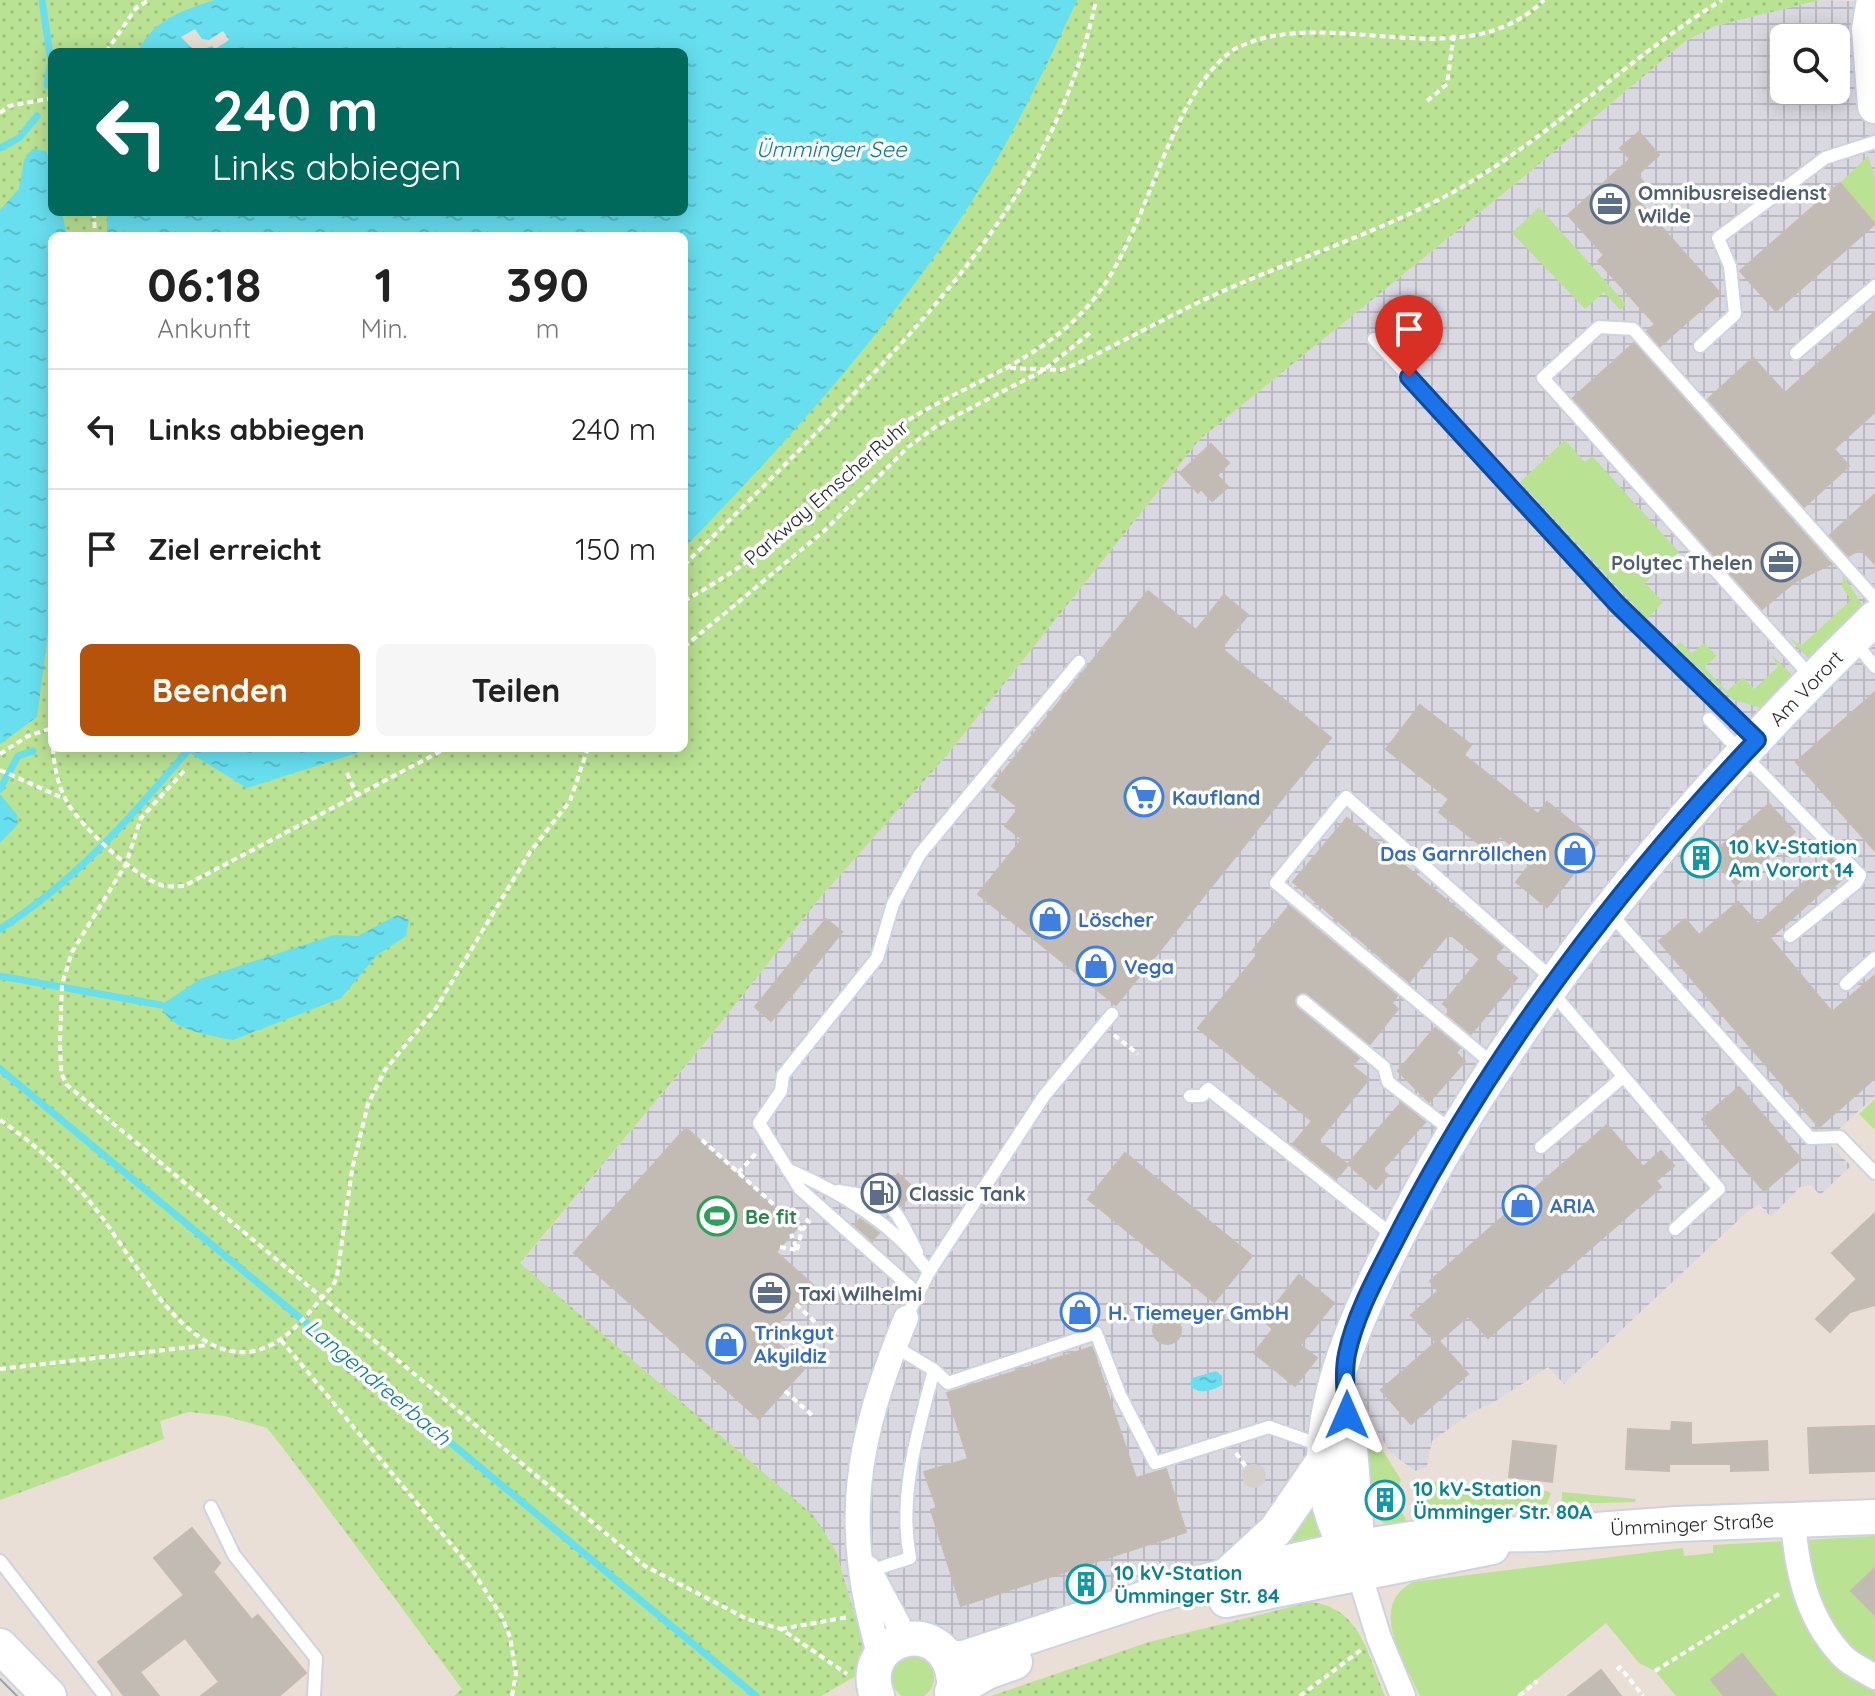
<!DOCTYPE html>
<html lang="de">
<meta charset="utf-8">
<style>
body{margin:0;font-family:Quicksand,sans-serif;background:#f6f6f6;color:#222;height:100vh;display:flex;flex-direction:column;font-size:30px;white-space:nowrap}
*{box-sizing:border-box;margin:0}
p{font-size:26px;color:#767676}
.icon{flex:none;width:44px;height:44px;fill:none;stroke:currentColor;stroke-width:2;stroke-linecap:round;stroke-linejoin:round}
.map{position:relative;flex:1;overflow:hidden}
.sheet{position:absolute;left:48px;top:232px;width:640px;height:520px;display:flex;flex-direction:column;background:#fff;border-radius:12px;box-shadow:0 4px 20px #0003}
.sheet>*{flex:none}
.hud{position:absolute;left:48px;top:48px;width:640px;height:168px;border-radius:12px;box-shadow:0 4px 20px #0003;background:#00695c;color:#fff;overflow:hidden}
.tools{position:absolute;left:1770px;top:24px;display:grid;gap:16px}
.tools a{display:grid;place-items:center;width:80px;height:80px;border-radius:12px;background:#fff;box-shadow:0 4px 20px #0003;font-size:40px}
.pin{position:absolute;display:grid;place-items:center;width:68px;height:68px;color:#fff;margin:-82px -34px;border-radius:50% 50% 50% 0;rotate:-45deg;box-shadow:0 0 8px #0007}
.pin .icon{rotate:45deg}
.me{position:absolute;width:88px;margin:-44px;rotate:0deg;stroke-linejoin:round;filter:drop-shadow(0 0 6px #0008)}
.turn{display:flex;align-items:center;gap:28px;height:168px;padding:0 32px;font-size:36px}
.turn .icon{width:104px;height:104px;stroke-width:2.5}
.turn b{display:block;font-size:56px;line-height:68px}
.eta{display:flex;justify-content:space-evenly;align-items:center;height:136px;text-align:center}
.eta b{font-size:48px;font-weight:700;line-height:56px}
.cta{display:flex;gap:16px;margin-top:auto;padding:16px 32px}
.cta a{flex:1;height:92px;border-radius:12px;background:#b45309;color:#fff;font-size:32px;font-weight:700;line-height:92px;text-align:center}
.cta a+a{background:#f6f6f6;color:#222}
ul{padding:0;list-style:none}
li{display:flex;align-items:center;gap:24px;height:120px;padding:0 32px;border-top:2px solid #e0e0e0}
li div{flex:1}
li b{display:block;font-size:30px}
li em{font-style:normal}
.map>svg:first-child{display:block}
.industrial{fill:url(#industrial-grid);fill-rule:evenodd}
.grass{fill:#b9e292}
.park{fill:url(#park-dots);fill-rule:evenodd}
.plaza{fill:#d6d0ca}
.water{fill:url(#water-ripples)}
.pier{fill:#eadfd7}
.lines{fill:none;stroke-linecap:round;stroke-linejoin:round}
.stream{stroke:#67dfef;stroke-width:7}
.building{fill:#c2bbb3;stroke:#c5bbb2;stroke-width:2}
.lane-casing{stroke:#cdd3e1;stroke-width:16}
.street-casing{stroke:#cdd3e1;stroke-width:28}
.secondary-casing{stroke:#cdd3e1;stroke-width:38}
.path{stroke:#fff;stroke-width:4;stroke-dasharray:6 4;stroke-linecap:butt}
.lane{stroke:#fff;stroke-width:12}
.street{stroke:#fff;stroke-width:24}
.secondary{stroke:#fff;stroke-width:34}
.tram{stroke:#9ba1b2;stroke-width:2}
.route-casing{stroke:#114b97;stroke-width:20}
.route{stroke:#1a73e8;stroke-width:14}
.labels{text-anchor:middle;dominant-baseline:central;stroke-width:7;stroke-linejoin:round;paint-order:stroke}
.service-label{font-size:20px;font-weight:bold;fill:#4e5e75;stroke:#fff;text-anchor:start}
.street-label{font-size:20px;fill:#272727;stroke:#fff}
.shop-label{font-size:20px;font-weight:bold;fill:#366cbe;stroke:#fff;text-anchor:start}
.culture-label{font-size:20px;font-weight:bold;fill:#0d838f;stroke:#fff;text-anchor:start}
.leisure-label{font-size:20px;font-weight:bold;fill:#27864d;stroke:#fff;text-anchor:start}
.water-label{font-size:22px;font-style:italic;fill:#0b7b96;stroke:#fff}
</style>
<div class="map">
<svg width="1875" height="1696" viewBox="0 0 1875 1696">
<defs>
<pattern id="industrial-grid" width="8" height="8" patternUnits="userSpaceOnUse" patternTransform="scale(2)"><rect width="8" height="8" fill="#dad9e2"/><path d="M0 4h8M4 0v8" fill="none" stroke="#bbbac2"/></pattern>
<pattern id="park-dots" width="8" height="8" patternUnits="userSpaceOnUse" patternTransform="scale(2)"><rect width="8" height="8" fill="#b9e292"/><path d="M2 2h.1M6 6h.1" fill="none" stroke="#9fc27e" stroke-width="1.8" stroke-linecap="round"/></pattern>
<pattern id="water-ripples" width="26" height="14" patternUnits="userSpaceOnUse" patternTransform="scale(2)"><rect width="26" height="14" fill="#67dfef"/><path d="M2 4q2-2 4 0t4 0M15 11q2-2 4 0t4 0" fill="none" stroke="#59bfcd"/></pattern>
</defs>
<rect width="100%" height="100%" fill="#eadfd7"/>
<path class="industrial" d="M1820,0L1875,2V1096L1826,1141L1851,1166L1820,1195L1811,1185L1800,1187L1771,1217L1759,1204L1747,1212L1564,1384L1548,1367L1491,1404L1472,1412L1432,1441L1427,1467L1415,1471L1390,1452L1372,1422L1363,1397L1358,1398L1305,1477L1220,1563L963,1649L906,1624L864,1647L836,1551L520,1264L712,1034L818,900L947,755L1200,439L1526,175L1684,42L1715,26ZM1784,38H1836V90H1784Z"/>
<g class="grass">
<path d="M1868,156L1875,177V222L1840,183Z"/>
<path d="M1539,207L1626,304L1620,310L1604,292L1585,309L1512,233Z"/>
<path d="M1565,440L1585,462L1592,456L1679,552L1645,583L1663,602L1647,619L1520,482Z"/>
<path d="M1843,575L1863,606L1810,660L1789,638L1802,645L1851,600L1842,587Z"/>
<path d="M1680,642L1692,653L1704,643L1717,656L1704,667L1727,691L1743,677L1754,689L1778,667L1771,654L1794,677L1762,708L1733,700L1675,646Z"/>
<path d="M1875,1099V1130L1859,1114Z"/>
<path d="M1363,1419L1401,1480L1395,1498L1379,1499L1380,1505L1366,1506Z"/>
<path d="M1422,1481L1547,1491L1551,1493L1546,1506L1512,1508L1509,1515L1419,1526L1415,1505Z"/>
<path d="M1562,1492L1636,1499L1635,1502L1562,1504Z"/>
<path d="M1315,1494L1324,1541L1269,1548Z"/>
<path d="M1400,1510L1405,1517L1407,1527L1389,1526L1370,1514Z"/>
<path d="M1875,1536V1696H1676L1655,1671L1639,1663L1606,1623L1516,1696H1420C1404,1661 1367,1606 1413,1582L1683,1548L1684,1556L1713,1553V1545Z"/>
<circle cx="913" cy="1678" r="21"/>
</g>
<g class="park">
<path d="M0,0H1820L1715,26L1684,42L1526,175L1200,439L947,755L818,900L712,1034L520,1263L814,1516L836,1551L864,1647L856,1676L821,1696H454L462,1689L283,1448L267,1428L225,1416L189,1412L160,1421L164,1439L0,1500ZM52,52H684V212H52ZM52,236H684V748H52Z"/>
<path d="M1311,1602C1361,1608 1368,1655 1385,1696H991L1149,1642Z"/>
</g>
<circle class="plaza" cx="1254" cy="1476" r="12"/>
<g class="water">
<path d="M214,0H1077C1042,76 1004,154 957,224C877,342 783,446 684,548V236H107V212H684V52H138C153,19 182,11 214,0Z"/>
<path d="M32,149L46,151L52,165V212H62L67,236H52V602L37,717L0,744V210L19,189L24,160Z"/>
<path d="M182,748H373L247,788Z"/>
<path d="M0,794L17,815L18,824L0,843Z"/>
<path d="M397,915L409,920L406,936L377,955L341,998L233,1040C210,1035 169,1031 161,1005L200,979L334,935L358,936Z"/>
<path d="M1216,1371L1222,1376V1385C1211,1391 1197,1396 1190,1384L1192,1378Z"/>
</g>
<path class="pier" d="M195,29L202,39L209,40L223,31L229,40L215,49L212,46L196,52L181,37Z"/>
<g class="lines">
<g class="stream">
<path d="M42,0L51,62L47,85"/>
<path d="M0,148L19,138L37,116"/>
<path d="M0,789L18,756L33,751"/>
<path d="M0,929C76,881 132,816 190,748"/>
<path d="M0,976L161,1005"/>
<path d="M0,1069L756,1696"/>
</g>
</g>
<g class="building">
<path d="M1639,132L1659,155L1637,175L1653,193L1641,204L1720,293L1660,346L1647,331L1655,324L1598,261L1604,255L1568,215L1630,159L1620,148Z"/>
<path d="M1840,183L1875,224L1776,311L1740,271Z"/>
<path d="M1875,312V412L1834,449L1849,466L1804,507L1708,399L1753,358L1785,393Z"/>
<path d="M1634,343L1831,564L1796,581L1762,609L1573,398Z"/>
<path d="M1211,444L1229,463L1217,475L1228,487L1212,501L1201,489L1198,493L1180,473Z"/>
<path d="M1875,494V564L1861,549L1848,556L1830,535Z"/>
<path d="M1148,591L1196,630L1224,595L1248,615L1221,648L1331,738L1116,1005L978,894L1022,839L1005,826L1019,808L992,786Z"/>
<path d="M1875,692V851L1796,762Z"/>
<path d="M1420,705L1471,745L1464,755L1538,814L1547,802L1598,843L1547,907L1516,882L1532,862L1500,836L1488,851L1439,812L1449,799L1386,749Z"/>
<path d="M1769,804L1795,832L1736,885L1710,856Z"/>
<path d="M1347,818L1503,947L1494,958L1517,978L1471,1034L1447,1014L1450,1010L1443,1004L1480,959L1449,933L1409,982L1293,882Z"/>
<path d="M1831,858L1847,875L1832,888L1829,885L1770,938L1832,1012L1875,975V1078L1819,1127L1659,941L1685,919L1699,935L1738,902L1758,924Z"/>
<path d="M1289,906L1397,996L1392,1003L1398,1009L1370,1044L1308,994L1301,992L1294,999L1297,1008L1359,1058L1352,1066L1369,1079L1318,1141L1348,1165L1336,1179L1293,1144L1312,1121L1198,1028L1258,954L1253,950Z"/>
<path d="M826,919L842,932L771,1021L755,1007Z"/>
<path d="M1435,1028L1460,1048L1456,1053L1465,1061L1429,1102L1398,1071Z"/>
<path d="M1739,1087L1801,1159L1764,1191L1702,1119Z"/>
<path d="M1401,1103L1425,1122L1382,1170L1388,1175L1376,1189L1348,1164Z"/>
<path d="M1607,1125L1643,1167L1661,1151L1674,1166L1656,1181L1661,1187L1488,1338L1468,1316L1439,1341L1468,1374L1411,1424L1381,1390L1436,1342L1411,1315L1438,1291L1430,1281Z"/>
<path d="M686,1128L797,1228L776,1252L813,1285L768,1335L805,1368L759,1419L574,1253Z"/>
<path d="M1125,1153L1252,1256L1214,1302L1088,1199Z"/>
<path d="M898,1174L915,1189L901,1206L883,1192Z"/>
<path d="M1875,1213V1305L1850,1312L1830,1332L1816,1319L1857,1279L1832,1253Z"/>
<path d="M860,1219L879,1233L872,1241L855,1225Z"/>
<path d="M1299,1275L1334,1303L1300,1345L1317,1358L1295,1386L1254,1353L1273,1329L1263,1320Z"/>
<circle cx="1167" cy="1330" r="14"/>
<path d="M1092,1347L1136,1478L1166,1469L1186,1532L961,1606L931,1510L937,1508L924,1472L968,1459L947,1393Z"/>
<path d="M1672,1422L1691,1423V1445L1767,1441L1768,1470L1731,1471V1464H1669V1471L1626,1469L1628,1429L1671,1431Z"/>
<path d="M1875,1426V1471L1810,1473L1808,1428Z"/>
<path d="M1513,1441L1556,1446L1552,1482L1509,1477Z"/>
<path d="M192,1528L220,1563L213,1572L252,1620L258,1615L306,1673L279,1696H201L219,1682L185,1638L140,1672L159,1696H124L98,1662L184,1595L154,1558Z"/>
<path d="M1875,1568V1615L1851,1591Z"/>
<path d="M1742,1654L1776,1696H1724L1711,1680Z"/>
<path d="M1601,1670L1621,1696H1568Z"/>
</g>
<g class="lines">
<g class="lane-casing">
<g id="lane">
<path d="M1374,339L1617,604L1754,737"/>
<path d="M1700,346L1735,314L1730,266L1718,238L1825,158L1875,142"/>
<path d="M1796,353L1875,286"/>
<path d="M1854,641L1875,667"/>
<path d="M1813,679L1543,378L1599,327L1633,329L1875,599"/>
<path d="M1709,719L1860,875L1856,883L1790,936"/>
<path d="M1610,913L1810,1138L1840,1137L1875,1173"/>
<path d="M1846,984L1875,958"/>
<path d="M1552,992L1719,1189L1675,1229"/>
<path d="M1303,1001L1384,1067L1388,1082L1452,1131"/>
<path d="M1494,1065L1276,883L1346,797L1555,981"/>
<path d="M1190,1096H1202L1208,1089L1396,1238"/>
<path d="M1541,1147L1623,1077"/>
<path d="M787,1169C842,1193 893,1223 929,1272"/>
<path d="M838,1191C894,1199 892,1203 917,1252"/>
<path d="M917,1293L800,1189L759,1123L781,1091L783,1075L877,958L893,904L920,854L1079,662"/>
<path d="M906,1318L929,1272L1044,1096L1112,1014"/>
<path d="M894,1346L934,1370L948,1383L1096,1333L1120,1395L1155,1463L1269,1427L1323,1446"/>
<path d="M211,1507L234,1555L316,1658L314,1696"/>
<path d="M0,1561L105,1696"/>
<path d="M870,1576L882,1567L910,1558C898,1495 918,1430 934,1370"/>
</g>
</g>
<g class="street-casing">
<g id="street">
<path d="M1793,1519C1796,1567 1806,1615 1839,1652C1847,1663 1864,1670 1875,1677"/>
<path d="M868,1568L906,1639"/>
<path d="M1359,1573L1379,1638L1403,1696"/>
<path d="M880,1657C841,1524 855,1444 906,1318"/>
</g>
</g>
<g class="secondary-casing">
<g id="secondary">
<path d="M1874,0L1869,29L1875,106"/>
<path d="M1347,1409L1359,1563"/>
<path d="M1359,1573C1339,1537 1323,1502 1324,1459C1325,1389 1358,1315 1389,1253C1507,1015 1685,802 1875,618"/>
<path d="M1227,1575L1276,1530L1324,1460"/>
<path d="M1226,1600L1492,1547"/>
<path d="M0,1646L49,1696"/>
<path d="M949,1658H964L1149,1597L1226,1576L1346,1549L1437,1535L1543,1534L1677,1524L1875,1517"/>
<path d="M952,1692L987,1672L1015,1662"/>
<path d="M877,1696C855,1635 947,1612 954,1680"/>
</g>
</g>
<g class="path">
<path d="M106,52L136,8L149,0"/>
<path d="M1427,101L1447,84L1454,33"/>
<path d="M0,113L9,106L52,98"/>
<path d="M94,212L95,236"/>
<path d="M1010,368L1061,370L1078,363C1131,338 1182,308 1237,285C1309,254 1386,229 1455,191C1551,137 1629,57 1722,0"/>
<path d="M684,565C740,510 796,454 851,397C963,280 1062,163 1096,0"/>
<path d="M684,601C728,576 769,549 807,514C833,489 854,459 883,437C953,385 1042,367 1097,295C1150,226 1168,97 1233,50C1324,0 1461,82 1544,0"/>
<path d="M684,647L824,531L908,447L938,425L1044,370L1091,332"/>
<path d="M53,748C54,766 58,786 67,802C80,826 139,881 165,886C171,887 178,886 184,886L447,748"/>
<path d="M0,754L28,736L52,728"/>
<path d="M0,770L63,798"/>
<path d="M184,771L141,818L126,864L72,952L62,984L60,1042L61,1073L67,1085L645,1566L747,1619L781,1629L847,1674"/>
<path d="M347,773L357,795"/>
<path d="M1114,1035L1138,1054"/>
<path d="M0,1120C34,1143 69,1175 94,1207C131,1252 185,1365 254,1351C290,1343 309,1310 333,1286L337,1276L352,1170L368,1104L385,1070L436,1008L530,852L570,801L588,748"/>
<path d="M702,1140L802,1230"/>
<path d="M738,1173L758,1151"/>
<path d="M1000,1188L1017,1204"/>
<path d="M780,1247L797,1250L791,1234"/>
<path d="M797,1250L802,1230L809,1222L806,1219"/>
<path d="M796,1304L817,1324"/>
<path d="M281,1340L471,1568L502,1617L510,1637L516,1674L512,1696"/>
<path d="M0,1369L208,1345"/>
<path d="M785,1391L814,1417"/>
<path d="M1236,1453L1246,1467"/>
<path d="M781,1629L849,1617"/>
<path d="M1617,1670L1620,1667L1643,1696"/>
<path d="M1655,1671L1782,1592"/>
<path d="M1300,1696L1361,1650"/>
<path d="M1519,1696L1537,1681"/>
</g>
<use href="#lane" class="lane"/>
<use href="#street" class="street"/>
<use href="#secondary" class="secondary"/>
<path class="tram" d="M0,1679L17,1696"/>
</g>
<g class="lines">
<g class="route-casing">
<path id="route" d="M1347,1415C1346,1395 1343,1373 1347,1354C1356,1310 1382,1267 1402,1227C1494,1050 1620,884 1757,740L1617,604L1409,377"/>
</g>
<use href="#route" class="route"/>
</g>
<defs>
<g id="office-ring" transform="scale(2)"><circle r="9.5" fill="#fff" stroke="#5c6f8a" stroke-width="1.5"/><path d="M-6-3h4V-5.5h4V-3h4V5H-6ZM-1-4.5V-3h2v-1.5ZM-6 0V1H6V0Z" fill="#5c6f8a"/></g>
<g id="supermarket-ring" transform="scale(2)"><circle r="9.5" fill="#fff" stroke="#3f7fe0" stroke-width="1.5"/><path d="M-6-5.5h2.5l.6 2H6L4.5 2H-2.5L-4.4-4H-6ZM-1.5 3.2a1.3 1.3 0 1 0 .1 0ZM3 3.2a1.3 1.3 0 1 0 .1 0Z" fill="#3f7fe0"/></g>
<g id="shop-ring" transform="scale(2)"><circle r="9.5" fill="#fff" stroke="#3f7fe0" stroke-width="1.5"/><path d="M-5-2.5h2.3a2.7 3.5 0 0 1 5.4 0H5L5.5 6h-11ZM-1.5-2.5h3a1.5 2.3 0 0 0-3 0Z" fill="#3f7fe0"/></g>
<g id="building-ring" transform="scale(2)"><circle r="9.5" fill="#fff" stroke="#0f9aa8" stroke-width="1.5"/><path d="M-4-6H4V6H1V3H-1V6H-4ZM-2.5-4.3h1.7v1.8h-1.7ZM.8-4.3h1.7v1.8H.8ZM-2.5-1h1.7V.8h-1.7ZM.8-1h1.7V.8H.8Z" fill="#0f9aa8"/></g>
<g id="fuel-ring" transform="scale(2)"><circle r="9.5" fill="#fff" stroke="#5c6f8a" stroke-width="1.5"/><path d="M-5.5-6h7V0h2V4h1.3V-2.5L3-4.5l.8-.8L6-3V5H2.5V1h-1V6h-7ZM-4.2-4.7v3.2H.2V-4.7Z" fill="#5c6f8a"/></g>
<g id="stadium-ring" transform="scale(2)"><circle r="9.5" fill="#fff" stroke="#2e9e5b" stroke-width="1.5"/><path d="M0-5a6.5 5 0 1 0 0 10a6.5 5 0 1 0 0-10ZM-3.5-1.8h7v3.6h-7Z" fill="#2e9e5b"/></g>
</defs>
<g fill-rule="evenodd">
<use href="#office-ring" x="1610" y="204"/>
<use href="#office-ring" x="1781" y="562"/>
<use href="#supermarket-ring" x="1144" y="797"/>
<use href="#shop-ring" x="1575" y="853"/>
<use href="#building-ring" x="1701" y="858"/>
<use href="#shop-ring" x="1050" y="919"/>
<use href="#shop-ring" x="1096" y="966"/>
<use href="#fuel-ring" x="881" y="1193"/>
<use href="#shop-ring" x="1522" y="1205"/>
<use href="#stadium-ring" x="717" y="1216"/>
<use href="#office-ring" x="770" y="1293"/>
<use href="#shop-ring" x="1080" y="1312"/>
<use href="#shop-ring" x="726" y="1344"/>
<use href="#building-ring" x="1385" y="1500"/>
<use href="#building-ring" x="1086" y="1584"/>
</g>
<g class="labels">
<g class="service-label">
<text x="1638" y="192">Omnibusreisedienst<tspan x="1638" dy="23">Wilde</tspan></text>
<text x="1753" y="562" text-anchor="end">Polytec Thelen</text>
<text x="909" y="1193">Classic Tank</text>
<text x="798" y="1293">Taxi Wilhelmi</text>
</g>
<g class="street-label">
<text transform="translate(826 492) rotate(-41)">Parkway EmscherRuhr</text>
<text transform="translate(1806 688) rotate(-46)">Am Vorort</text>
<text transform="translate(1692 1524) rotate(-3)">Ümminger Straße</text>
</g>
<g class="shop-label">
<text x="1172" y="797">Kaufland</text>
<text x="1547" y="853" text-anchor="end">Das Garnröllchen</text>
<text x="1078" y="919">Löscher</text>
<text x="1124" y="966">Vega</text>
<text x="1550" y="1205">ARIA</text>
<text x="1108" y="1312">H. Tiemeyer GmbH</text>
<text x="754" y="1332">Trinkgut<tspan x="754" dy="23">Akyildiz</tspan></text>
</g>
<g class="culture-label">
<text x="1729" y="846">10 kV-Station<tspan x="1729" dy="23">Am Vorort 14</tspan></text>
<text x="1413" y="1488">10 kV-Station<tspan x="1413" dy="23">Ümminger Str. 80A</tspan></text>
<text x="1114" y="1572">10 kV-Station<tspan x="1114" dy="23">Ümminger Str. 84</tspan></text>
</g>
<g class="leisure-label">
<text x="745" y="1216">Be fit</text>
</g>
<g class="water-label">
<text x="831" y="149">Ümminger See</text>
<text transform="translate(378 1382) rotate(40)">Langendreerbach</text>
</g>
</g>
</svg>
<div class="tools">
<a><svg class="icon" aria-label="search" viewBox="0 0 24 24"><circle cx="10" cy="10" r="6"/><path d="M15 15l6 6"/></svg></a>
</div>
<div class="pin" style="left:1409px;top:377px;background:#d93025"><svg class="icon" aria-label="arrive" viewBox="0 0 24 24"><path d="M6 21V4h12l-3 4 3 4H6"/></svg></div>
<svg class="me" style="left:1347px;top:1415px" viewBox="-20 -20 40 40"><path d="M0-17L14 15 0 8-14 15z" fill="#1a73e8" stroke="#fff" stroke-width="4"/></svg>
<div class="hud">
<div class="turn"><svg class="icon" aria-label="left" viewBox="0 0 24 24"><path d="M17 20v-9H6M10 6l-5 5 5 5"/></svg><div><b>240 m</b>Links abbiegen</div></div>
</div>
<section class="sheet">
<div class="eta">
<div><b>06:18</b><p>Ankunft</p></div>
<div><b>1</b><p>Min.</p></div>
<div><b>390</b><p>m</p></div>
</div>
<ul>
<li><svg class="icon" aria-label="left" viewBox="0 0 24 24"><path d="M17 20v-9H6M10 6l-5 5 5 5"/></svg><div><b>Links abbiegen</b></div><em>240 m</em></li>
<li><svg class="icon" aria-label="arrive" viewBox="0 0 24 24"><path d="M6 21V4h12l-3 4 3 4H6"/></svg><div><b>Ziel erreicht</b></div><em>150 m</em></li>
</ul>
<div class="cta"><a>Beenden</a><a>Teilen</a></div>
</section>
</div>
